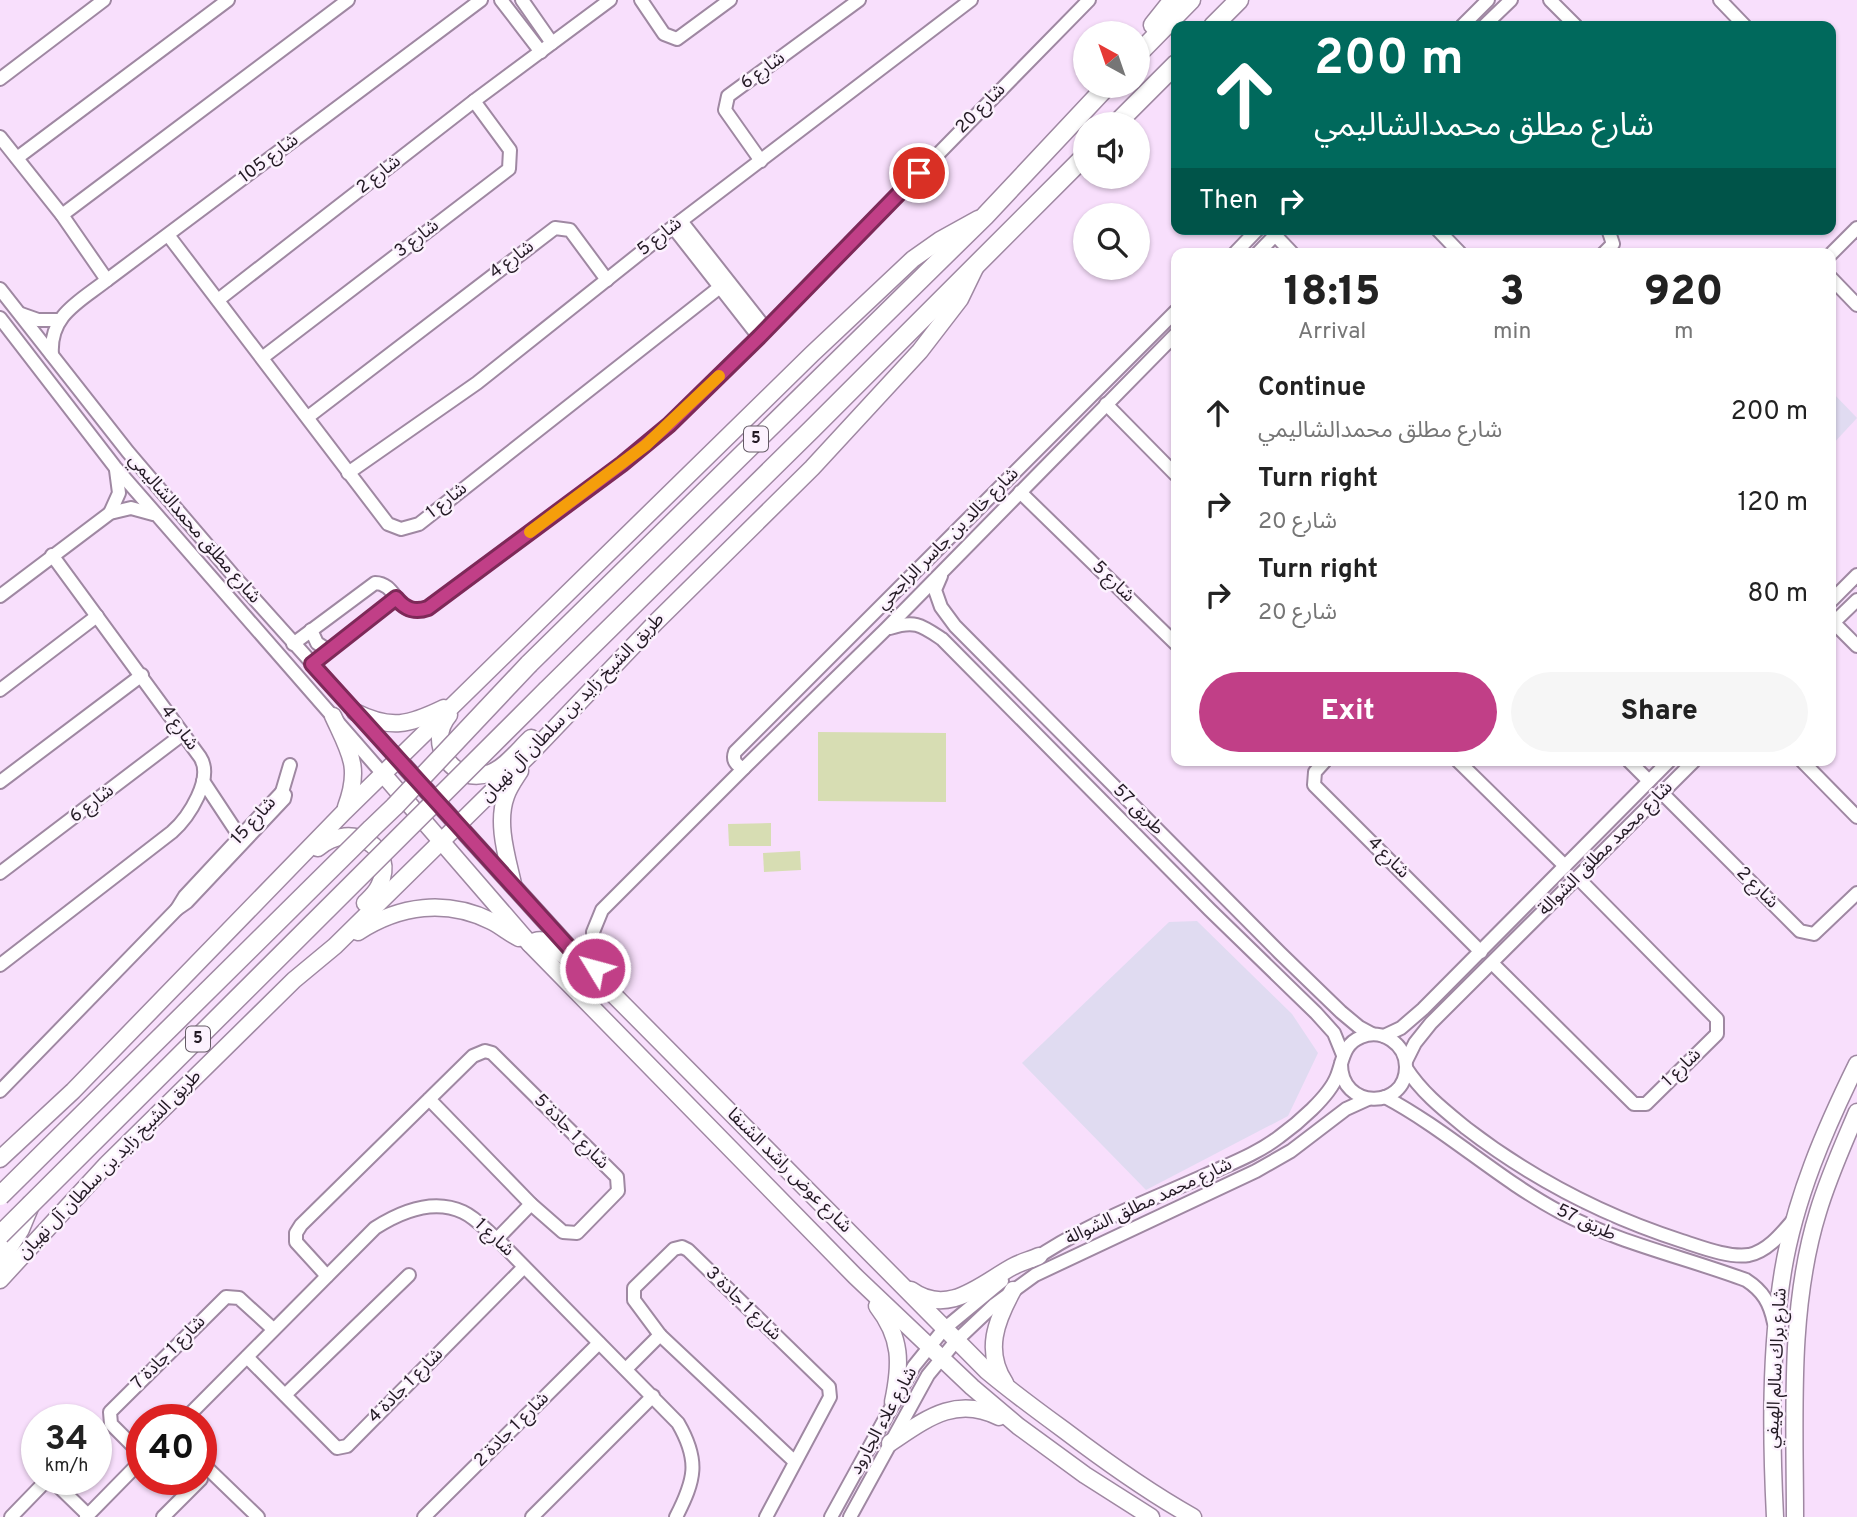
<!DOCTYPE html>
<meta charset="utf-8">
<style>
body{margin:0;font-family:Overpass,"Noto Sans Arabic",sans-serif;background:#f6f6f6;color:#222;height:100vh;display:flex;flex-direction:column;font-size:26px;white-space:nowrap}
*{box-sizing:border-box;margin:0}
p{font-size:23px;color:#767676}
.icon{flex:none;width:38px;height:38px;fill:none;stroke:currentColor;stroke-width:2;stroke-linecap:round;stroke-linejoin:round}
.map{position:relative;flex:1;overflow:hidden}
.details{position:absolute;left:1171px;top:248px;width:665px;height:518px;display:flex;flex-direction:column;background:#fff;border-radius:14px;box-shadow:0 2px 5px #0004}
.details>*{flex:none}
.top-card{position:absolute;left:1171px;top:21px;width:665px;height:214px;border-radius:14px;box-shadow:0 2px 5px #0004;background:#00695c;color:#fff;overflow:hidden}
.needle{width:46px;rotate:320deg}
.buttons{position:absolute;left:1073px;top:21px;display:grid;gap:14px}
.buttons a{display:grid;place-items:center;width:77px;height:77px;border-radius:50%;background:#fff;box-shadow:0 2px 5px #0004;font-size:35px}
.speed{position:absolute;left:21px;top:1404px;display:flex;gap:14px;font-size:35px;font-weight:700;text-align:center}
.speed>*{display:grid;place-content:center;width:91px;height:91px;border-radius:50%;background:#fff;box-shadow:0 2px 5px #0004;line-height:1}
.speed small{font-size:18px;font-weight:400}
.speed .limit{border:10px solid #d22;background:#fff;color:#111}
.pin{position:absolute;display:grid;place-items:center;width:60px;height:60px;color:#fff;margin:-30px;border:4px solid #fff;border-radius:50%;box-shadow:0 2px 7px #0007}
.me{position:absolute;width:77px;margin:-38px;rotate:307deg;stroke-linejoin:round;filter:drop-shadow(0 0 5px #0008)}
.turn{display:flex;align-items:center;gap:24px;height:147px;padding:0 28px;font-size:32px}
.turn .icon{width:91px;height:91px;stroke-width:2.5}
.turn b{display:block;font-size:49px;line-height:60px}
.then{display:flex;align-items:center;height:66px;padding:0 28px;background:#0003;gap:14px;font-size:26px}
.eta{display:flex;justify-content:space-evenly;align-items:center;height:119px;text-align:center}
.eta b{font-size:42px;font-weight:800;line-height:49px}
.primary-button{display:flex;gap:14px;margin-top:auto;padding:14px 28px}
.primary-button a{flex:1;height:80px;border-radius:42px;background:#c13f87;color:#fff;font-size:28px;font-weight:800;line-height:80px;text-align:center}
.primary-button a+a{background:#f6f6f6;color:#222}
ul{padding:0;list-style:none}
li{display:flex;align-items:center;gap:21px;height:91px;padding:0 28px}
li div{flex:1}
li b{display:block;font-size:26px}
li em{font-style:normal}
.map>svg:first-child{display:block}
.education{fill:#e0dbf1}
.green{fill:#d7ddb3}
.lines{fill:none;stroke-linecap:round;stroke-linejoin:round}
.minor-casing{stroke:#9f88a2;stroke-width:16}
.major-casing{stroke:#9f88a2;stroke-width:19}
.highway-casing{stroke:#9f88a2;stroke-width:21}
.minor{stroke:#fff;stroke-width:12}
.major{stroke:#fff;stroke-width:16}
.highway{stroke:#fff;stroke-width:18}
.highway-bridge-casing{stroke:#9f88a2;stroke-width:21;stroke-linecap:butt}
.highway-bridge{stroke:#fff;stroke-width:18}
.route-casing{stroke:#7d2958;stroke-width:18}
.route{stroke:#c13f87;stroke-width:12}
.slow{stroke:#f59e0b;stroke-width:12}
.labels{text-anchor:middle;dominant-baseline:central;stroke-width:5;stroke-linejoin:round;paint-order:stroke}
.shield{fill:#fcf2fe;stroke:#645b65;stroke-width:2}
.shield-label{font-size:16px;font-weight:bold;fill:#231a24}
.street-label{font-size:18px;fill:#231a24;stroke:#fcf2fe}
</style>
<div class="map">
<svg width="1857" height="1517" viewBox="0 0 1857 1517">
<rect width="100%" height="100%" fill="#f8dffc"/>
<g class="education">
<path d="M1831,391L1857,418L1831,446H1830Z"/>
<path d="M1197,921L1292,1014L1318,1053L1288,1116L1146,1190L1022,1063L1169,922Z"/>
</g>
<g class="green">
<path d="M818,732L946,733V802L818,801Z"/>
<path d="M771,823V846H729L728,824Z"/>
<path d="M800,851L801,870L764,872L763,853Z"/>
</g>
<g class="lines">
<g class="minor-casing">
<g id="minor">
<path d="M501,0L541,52"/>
<path d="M522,0L552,43"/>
<path d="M641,0L664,34L677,39L730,0"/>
<path d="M1550,0L1576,26"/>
<path d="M1720,0L1745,26"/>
<path d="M1462,26L1488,0"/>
<path d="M1484,26L1511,0"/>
<path d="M0,79L104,0"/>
<path d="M0,137L62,215L107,280"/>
<path d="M17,158L228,0"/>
<path d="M761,161L725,110L728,96L859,0"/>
<path d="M62,215L348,0"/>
<path d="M681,221L766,329"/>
<path d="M673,227L759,337"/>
<path d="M1437,229L1461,254"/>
<path d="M168,235L388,524L401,529L419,524L720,287"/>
<path d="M1275,235L1293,254"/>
<path d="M1234,254L1258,229"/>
<path d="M1257,254L1281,229"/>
<path d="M1603,254L1613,244L1608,229"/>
<path d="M1830,255L1857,228"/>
<path d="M1830,277L1857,305"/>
<path d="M0,289L128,452L232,574L398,759"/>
<path d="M218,300L474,101L610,0"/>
<path d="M1176,311L735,752C732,760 736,766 744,768L886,629L1176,334"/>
<path d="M21,314L38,320H58"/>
<path d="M0,318L115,467L383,774"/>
<path d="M52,355C49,315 79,302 107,280L481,0"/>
<path d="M262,358L509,169L510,150L474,101"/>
<path d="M1106,404L1176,475"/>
<path d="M308,417L555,228L570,230L607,280"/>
<path d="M348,473L477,383L673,227L971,0"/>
<path d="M1020,492L1176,644"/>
<path d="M110,513L119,493L116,470"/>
<path d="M941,576L935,590L941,607L955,626L1280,953L1341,1012L1359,1027L1372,1034"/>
<path d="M0,596L110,513L131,508L153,514"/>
<path d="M1830,602L1857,575"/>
<path d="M1834,623L1857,646"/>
<path d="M1830,626L1857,600"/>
<path d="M890,628C915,620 921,625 942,639L1210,910L1316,1013L1334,1033L1343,1055"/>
<path d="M311,630L317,643L329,651"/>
<path d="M293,644L375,583C399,583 395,620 428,608L622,464L669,425L759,337L1089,0"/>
<path d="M312,664L396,598"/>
<path d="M0,690L97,616"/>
<path d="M1325,761L1315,772L1314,785L1481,952"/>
<path d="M1458,761L1565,866"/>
<path d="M1629,761L1649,781"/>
<path d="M1802,761L1857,817"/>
<path d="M203,781L240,837"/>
<path d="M0,782L142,675"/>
<path d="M282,792L285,795L284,799L187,902L177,909L185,896Z"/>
<path d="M282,792L290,765"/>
<path d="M1662,793L1800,931L1814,934L1857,893"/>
<path d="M0,873L183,734"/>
<path d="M1492,963L1634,1104H1646L1717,1034V1019L1578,878"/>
<path d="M0,965L172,832C189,817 214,778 200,757L52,555"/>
<path d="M592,973L595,965L593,932L602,910L744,768"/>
<path d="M1384,1036L1401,1028L1423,1009L1669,761"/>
<path d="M1406,1061L1415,1043L1431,1023L1694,761"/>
<path d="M1406,1068C1422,1093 1444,1110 1466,1128C1531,1178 1604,1216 1682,1241C1701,1247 1728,1258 1749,1255C1768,1251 1782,1233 1794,1219"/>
<path d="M0,1091L177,909"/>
<path d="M1385,1097C1447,1130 1498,1179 1560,1212C1619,1243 1684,1257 1746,1280C1763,1291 1770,1303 1774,1323"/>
<path d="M497,1239L531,1204"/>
<path d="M1032,1261C1085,1224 1149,1201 1208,1174C1232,1163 1258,1153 1279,1137C1297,1124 1329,1097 1337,1076C1343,1061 1343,1044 1361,1037C1382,1028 1406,1044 1406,1067C1406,1110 1340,1110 1341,1063"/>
<path d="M327,1276L296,1242V1233L301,1225L473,1056L485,1051L492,1053L617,1177L618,1191L577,1233L563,1232L531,1204L429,1099"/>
<path d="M247,1357L337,1448L347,1446L524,1267"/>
<path d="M626,1369L660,1335"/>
<path d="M285,1395L409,1275"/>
<path d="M185,1419L375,1228C400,1212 433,1198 463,1212C476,1218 486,1230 497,1239L678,1423C700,1461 695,1480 676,1517"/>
<path d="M142,1455L111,1424L110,1412L226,1297L239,1298L273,1329"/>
<path d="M201,1462L258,1517"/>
<path d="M11,1517L43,1484L54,1482L88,1515"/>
<path d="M86,1517L142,1460"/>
<path d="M163,1517L201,1479"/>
<path d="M424,1517L599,1343"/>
<path d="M532,1517L653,1396"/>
<path d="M766,1517L830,1397L829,1387L688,1250L682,1247L674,1249L634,1288V1300L660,1335L795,1462"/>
<path d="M831,1517L914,1366L944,1329L1002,1281"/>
<path d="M850,1517L928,1375L956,1341L994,1305L1035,1275L1256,1171L1291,1151L1346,1109L1368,1099"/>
</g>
</g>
<g class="major-casing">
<g id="major">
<path d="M355,712C391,730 409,725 444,708"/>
<path d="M449,715C424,744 455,787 490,773C505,768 519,749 531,738"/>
<path d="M333,716C350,753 361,767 346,807"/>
<path d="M398,759L592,973L987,1371C1012,1392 1038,1411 1064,1430C1105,1461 1148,1492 1193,1517"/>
<path d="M383,774L530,944L855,1276L972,1387L1018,1426L1085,1475L1151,1517"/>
<path d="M318,848C352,819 398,848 379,886C376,893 370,898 365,903"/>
<path d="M513,884C507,857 496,823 506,796C509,787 515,779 520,771"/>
<path d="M358,932C400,905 446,899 491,921C501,926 509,933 519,938"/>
<path d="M530,944C550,930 557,961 581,963"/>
<path d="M0,1159L73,1091L344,812L812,354L913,259L940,240L978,219"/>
<path d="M0,1280L107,1164L294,980L335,946L530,754L656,622L812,468L920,351L960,299L976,266"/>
<path d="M911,1290C948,1317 981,1284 1012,1267C1021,1262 1030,1260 1039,1256"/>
<path d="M877,1306C902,1338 901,1364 893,1402"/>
<path d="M1005,1383C984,1351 996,1321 1013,1290"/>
<path d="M890,1443C926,1419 956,1395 999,1417"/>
<path d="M1775,1517C1771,1436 1770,1351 1783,1271C1795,1198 1825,1129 1857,1064"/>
<path d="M1795,1517C1795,1417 1788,1309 1818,1212C1828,1178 1843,1145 1857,1112"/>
</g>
</g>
<g class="highway-casing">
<g id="highway">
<path d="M1153,25L1173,0"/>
<path d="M1213,26L1239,0"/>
<path d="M1138,54L1191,0"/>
<path d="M1116,124L1176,64"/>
<path d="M529,664L985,216L1107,86"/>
<path d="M547,690L812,429L1085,156"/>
<path d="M371,829L395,806"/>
<path d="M0,1260L20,1229L30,1205"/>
</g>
</g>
<use href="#minor" class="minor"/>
<use href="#major" class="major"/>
<use href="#highway" class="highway"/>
<g class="highway-bridge-casing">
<g id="highway-bridge">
<path d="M395,806L529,664"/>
<path d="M0,1196L371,829"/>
<path d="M0,1235L547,690"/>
</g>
</g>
<use href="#highway-bridge" class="highway-bridge"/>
</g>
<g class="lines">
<g class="route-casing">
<path id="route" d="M595,968L592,973L312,664L396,598C405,609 414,613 428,608L622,464L669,425L759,337L919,173"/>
</g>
<use href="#route" class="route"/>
<path class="slow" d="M530,532L646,445L719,376"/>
</g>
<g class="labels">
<g class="shield">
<rect x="744" y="426.5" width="24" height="25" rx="5"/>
<rect x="186" y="1026.5" width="24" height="25" rx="5"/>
</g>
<g class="shield-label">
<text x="756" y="439">5</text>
<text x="198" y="1039">5</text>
</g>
<g class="street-label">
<text transform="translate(763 71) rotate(-36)">شارع 6</text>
<text transform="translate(981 109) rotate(-45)">شارع 20</text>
<text transform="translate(269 159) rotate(-37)">شارع 105</text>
<text transform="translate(379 175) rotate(-38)">شارع 2</text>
<text transform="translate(660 237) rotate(-38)">شارع 5</text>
<text transform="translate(417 239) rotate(-37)">شارع 3</text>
<text transform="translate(512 260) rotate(-37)">شارع 4</text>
<text transform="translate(447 501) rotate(-38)">شارع 1</text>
<text transform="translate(194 529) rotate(49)">شارع مطلق محمدالشاليمي</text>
<text transform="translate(948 539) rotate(-45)">شارع خالد بن جاسر الراجحي</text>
<text transform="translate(1113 582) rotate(44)">شارع 5</text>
<text transform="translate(573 708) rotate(-46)">طريق الشيخ زايد بن سلطان آل نهيان</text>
<text transform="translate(179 728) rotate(54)">شارع 4</text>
<text transform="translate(92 804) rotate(-37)">شارع 6</text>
<text transform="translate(1138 810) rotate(45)">طريق 57</text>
<text transform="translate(254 821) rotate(-48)">شارع 15</text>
<text transform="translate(1606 849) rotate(-45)">شارع محمد مطلق الشوالة</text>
<text transform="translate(1388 858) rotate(45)">شارع 4</text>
<text transform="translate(1757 888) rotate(45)">شارع 2</text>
<text transform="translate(1682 1068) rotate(-44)">شارع 1</text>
<text transform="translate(571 1132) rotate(45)">شارع 1 جادة 5</text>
<text transform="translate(110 1165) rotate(-46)">طريق الشيخ زايد بن سلطان آل نهيان</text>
<text transform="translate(789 1171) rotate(45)">شارع عوض راشد الشنفا</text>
<text transform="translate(1149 1202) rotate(-25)">شارع محمد مطلق الشوالة</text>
<text transform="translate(1586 1223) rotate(25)">طريق 57</text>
<text transform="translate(494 1238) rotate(43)">شارع 1</text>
<text transform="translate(743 1304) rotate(44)">شارع 1 جادة 3</text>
<text transform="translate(169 1353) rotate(-45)">شارع 1 جادة 7</text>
<text transform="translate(1777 1368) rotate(-87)">شارع براك سالم الهيفي</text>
<text transform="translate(406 1386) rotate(-45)">شارع 1 جادة 4</text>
<text transform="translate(884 1421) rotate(-61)">شارع علاء الجارود</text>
<text transform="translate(512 1430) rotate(-45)">شارع 1 جادة 2</text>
</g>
</g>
</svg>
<div class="buttons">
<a><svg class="needle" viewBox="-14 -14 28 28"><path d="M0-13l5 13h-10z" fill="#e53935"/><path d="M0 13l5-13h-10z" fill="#767676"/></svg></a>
<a><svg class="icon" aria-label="sound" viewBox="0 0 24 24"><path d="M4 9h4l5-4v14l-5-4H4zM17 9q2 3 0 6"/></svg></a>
<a><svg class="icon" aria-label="search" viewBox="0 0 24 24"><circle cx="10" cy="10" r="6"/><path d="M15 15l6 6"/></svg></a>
</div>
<div class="speed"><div>34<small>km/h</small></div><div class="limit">40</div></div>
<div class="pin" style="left:919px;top:173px;background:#d93025"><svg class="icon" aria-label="arrive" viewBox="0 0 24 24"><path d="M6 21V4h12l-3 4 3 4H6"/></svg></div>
<svg class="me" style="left:595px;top:968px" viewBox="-20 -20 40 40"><circle r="17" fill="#c13f87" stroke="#fff" stroke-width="3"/><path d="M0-11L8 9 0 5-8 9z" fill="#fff"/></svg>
<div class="top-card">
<div class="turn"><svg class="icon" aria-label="ahead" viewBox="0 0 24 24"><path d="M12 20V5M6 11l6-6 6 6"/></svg><div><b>200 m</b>شارع مطلق محمدالشاليمي</div></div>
<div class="then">Then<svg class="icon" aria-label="right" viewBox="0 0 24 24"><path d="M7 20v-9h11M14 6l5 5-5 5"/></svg></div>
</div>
<section class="details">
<div class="eta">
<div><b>18:15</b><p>Arrival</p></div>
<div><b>3</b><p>min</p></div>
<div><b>920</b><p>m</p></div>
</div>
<ul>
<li><svg class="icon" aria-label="ahead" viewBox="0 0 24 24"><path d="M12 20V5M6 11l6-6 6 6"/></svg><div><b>Continue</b><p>شارع مطلق محمدالشاليمي</p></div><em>200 m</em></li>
<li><svg class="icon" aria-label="right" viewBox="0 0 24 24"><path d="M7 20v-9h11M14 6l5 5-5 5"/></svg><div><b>Turn right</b><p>شارع 20</p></div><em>120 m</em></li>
<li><svg class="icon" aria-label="right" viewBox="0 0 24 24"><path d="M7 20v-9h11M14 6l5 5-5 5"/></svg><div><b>Turn right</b><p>شارع 20</p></div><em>80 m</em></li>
</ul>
<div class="primary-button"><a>Exit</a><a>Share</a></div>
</section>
</div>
